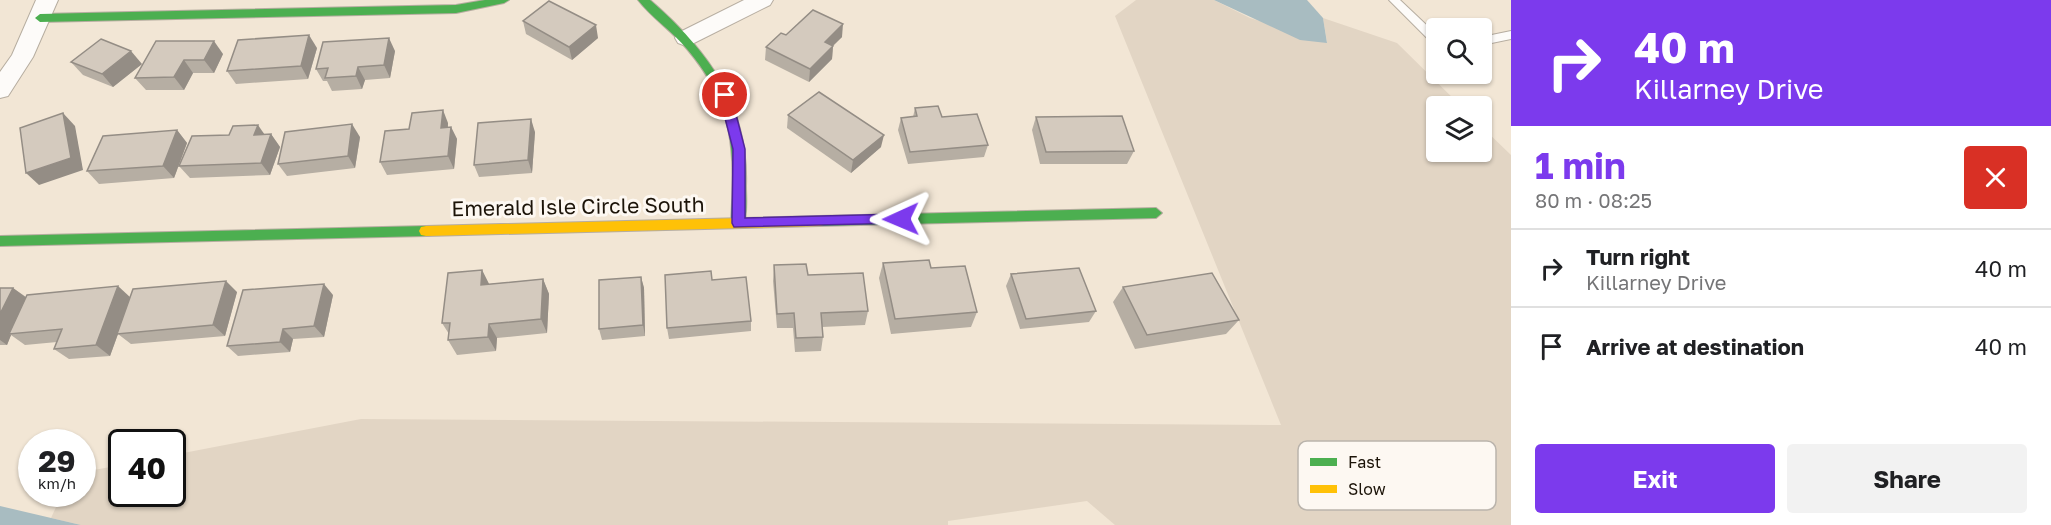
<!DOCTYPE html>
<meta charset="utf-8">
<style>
body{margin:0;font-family:"Golos Text",sans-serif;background:#f2f2f2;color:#202124;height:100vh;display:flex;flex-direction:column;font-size:22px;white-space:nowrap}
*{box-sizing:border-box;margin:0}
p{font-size:20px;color:#757577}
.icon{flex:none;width:33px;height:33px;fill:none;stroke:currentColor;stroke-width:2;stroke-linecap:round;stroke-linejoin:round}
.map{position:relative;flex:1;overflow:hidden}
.sheet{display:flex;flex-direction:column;background:#fff;width:540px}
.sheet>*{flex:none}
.hud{background:#7c3aed;color:#fff;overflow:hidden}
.fabs{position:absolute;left:1426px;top:18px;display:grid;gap:12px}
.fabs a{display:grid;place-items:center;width:66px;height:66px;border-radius:6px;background:#fff;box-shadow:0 2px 4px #0004;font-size:30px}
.speed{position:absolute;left:18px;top:429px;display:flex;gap:12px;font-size:30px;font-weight:700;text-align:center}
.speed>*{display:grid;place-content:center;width:78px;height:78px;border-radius:50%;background:#fff;box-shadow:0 2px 4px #0004;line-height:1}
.speed small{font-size:15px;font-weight:400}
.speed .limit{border:3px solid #111;border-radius:9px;background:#fff;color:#111}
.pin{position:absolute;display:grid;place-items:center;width:51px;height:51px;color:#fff;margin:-26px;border:3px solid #fff;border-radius:50%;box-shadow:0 2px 6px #0007}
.me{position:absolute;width:66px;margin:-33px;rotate:269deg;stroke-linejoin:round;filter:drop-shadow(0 0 4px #0008)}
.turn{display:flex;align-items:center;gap:21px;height:126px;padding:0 24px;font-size:27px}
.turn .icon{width:78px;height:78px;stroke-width:2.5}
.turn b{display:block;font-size:42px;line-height:51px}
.round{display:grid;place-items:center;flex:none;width:63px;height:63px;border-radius:6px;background:#f2f2f2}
.overview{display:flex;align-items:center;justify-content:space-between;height:102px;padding:0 24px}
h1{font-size:36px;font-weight:700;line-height:45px;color:#7c3aed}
.button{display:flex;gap:12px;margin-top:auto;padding:12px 24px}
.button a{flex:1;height:69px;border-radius:6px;background:#7c3aed;color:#fff;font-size:24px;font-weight:700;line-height:69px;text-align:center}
.button a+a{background:#f2f2f2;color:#202124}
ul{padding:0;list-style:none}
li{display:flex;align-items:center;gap:18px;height:78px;padding:0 24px;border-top:2px solid #e0e0e0}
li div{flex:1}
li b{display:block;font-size:22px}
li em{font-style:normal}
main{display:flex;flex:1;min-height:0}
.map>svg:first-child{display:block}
.green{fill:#e2d5c4}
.water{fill:#a8bcc1}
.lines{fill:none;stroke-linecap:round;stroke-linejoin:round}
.lane-casing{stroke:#b6ada0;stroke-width:2}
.street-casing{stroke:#b6ada0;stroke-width:2}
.fast-casing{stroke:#b6ada0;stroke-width:2}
.slow-casing{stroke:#b6ada0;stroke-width:2}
.lane{fill:#fdfbf9;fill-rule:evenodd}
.street{fill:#fdfbf9;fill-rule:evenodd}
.fast{fill:#4caf50;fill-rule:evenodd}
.slow{fill:#ffc107;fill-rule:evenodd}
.wall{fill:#b6aea3}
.shaded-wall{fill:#948d85}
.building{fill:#d4cabe;stroke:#948d85;stroke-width:1.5}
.route{fill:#7c3aed;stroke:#51269a;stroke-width:1.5}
.labels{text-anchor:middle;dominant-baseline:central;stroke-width:6;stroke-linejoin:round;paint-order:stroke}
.street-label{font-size:21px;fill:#1c1409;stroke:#fdf8f2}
.key{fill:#fdf8f2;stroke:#bab4ac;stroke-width:1.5}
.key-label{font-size:16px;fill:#1c1409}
</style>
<main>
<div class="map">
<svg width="1511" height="525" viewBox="0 0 1511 525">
<rect width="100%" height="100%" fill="#f2e6d5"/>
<path class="green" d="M1136,0H1214L1250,18L1327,42L1323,18L1397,43L1461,106H1437V152H1482V127L1511,155V525H1115L1087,501L948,521V525H81L51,518L62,494H82L83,472L121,465L122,494H172L173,455L361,419L1281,425L1115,16Z"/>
<g class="water">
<path d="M1214,0H1307L1323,18L1327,43L1300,40Z"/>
<path d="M0,506L81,525H0Z"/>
</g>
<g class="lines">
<g class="lane-casing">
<g id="lane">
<path d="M1389,0H1400L1437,35V45L1433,44Z"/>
<path d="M1511,31V39L1482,45V37Z"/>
</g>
</g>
<g class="street-casing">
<g id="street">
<path d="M36,0H58L33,57L8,96L0,98V72L12,55Z"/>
<path d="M744,0H773L770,5L694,43L686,46L678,43L675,38L678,33Z"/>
</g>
</g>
<g class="fast-casing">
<g id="fast">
<path d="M485,0H509L504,3L456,13L40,22L35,18L40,14L456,5Z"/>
<path d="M638,0H650C708,50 749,106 746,186C746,198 748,216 743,227H733L731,223C735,153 735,105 687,49C672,31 652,18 638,0Z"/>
<path d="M1156,208L1162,213L1156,218L819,226L814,225L812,221L814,217L819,216Z"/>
<path d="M426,226L431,227L433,231L431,235L426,236L0,246V236Z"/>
</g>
</g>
<g class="slow-casing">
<path id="slow" d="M819,216L824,217L826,221L824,225L819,226L426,236L421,235L419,231L421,227L426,226Z"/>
</g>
<use href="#lane" class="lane"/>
<use href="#street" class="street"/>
<use href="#fast" class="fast"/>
<use href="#slow" class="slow"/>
</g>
<g class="wall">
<path d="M523,21L598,38L572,60L526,34Z"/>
<path d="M786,35L842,37L833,46L832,59L809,82L765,60L766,47Z"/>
<path d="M156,41L223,54L214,73H193L184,90H146L135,78Z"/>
<path d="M317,48L308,79L236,84L227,71Z"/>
<path d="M395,51L390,78L365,80L362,89L332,91L327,81H323L316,69Z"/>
<path d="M71,62L142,64L113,87L83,75Z"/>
<path d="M915,108L942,117L988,145L984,157L908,164L898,130L901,118L913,117Z"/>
<path d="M788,115L881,147L851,173L787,128Z"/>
<path d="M1036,117L1134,151L1127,164H1040L1032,130Z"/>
<path d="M448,123V127H451L457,139L454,169L387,175L380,162L409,129Z"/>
<path d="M177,130L187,143L174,178L99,184L87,171Z"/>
<path d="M535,132L532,173L479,177L474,165Z"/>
<path d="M271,134L280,147L270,175L190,178L179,166L265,135Z"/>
<path d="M360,137L355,168L287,176L278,164Z"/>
<path d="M883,263L931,268L977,312L971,327L891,334L879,278Z"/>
<path d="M774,265L808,275L868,311L865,325L822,327L823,337L821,351L795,352L793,328H777L773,281Z"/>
<path d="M482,270L489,284L543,279L549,294L547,333L497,338L496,351L457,355L448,340L449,334L442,323Z"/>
<path d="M1011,274L1096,311L1089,322L1020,329L1006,286Z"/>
<path d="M641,277L644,288L645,336L602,340L599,329Z"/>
<path d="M1123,287L1239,320L1226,334L1135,349L1113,302Z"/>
<path d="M0,288H13L26,297H130L237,292L225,336L131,344L118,334L110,356L69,359L54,349L57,342L25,345L11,335L7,345H0Z"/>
<path d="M333,295L324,337L293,339L290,352L238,356L227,346Z"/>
<path d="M751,321V331L669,339L667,328Z"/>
</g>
<g class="shaded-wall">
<path d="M843,24L842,37L823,55L825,42Z"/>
<path d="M596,25L598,38L572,60L569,47Z"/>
<path d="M309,35L317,48L308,79L301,66Z"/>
<path d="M389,38L395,51L390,78L384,65Z"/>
<path d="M214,41L223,54L214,73L204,60Z"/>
<path d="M833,46L832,59L809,82L810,69Z"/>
<path d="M131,51L142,64L113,87L102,74Z"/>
<path d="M184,60L193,73L184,90L174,77Z"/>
<path d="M358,67L365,80L362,89L356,76Z"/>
<path d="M443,110L448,123L447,140L441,128Z"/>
<path d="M63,113L75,126L83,170L39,185L26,173Z"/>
<path d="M531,119L535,132L532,173L528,160Z"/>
<path d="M352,124L360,137L355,168L348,156Z"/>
<path d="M258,125L267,138L254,135Z"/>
<path d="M451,127L457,139L454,169L448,156Z"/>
<path d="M177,130L187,143L174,178L163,166Z"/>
<path d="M271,134L280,147L270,175L261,163Z"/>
<path d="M884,135L881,147L851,173L853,160Z"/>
<path d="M482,270L490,286L481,285Z"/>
<path d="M641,277L644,288L645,336L643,325Z"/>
<path d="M543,279L549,294L547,333L541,319Z"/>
<path d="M226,281L237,292L225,336L213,325Z"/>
<path d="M324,284L333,295L324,337L314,326Z"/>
<path d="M118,286L131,298L110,356L96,345Z"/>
<path d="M13,288L28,299L9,334L11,335L7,345L0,340V314Z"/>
<path d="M489,324L497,338L496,351L488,337Z"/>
<path d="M283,329L293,339L290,352L280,342Z"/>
</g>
<g class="building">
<path d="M549,1L596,25L569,47L523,21Z"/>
<path d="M813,10L843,24L825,42L833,46L810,69L766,47L781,33L786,35Z"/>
<path d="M309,35L301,66L227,71L238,40Z"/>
<path d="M389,38L384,65L358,67L356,76L325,78L328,68L316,69L323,42Z"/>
<path d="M101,39L131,51L102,74L71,62Z"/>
<path d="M156,41H214L204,60H184L174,77L135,78Z"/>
<path d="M819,92L884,135L853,160L788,115Z"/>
<path d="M938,106L942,117L977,114L988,145L910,152L901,118L917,116L915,108Z"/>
<path d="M443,110L441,128L451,127L448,156L380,162L385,131L409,129L412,113Z"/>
<path d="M63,113L71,158L26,173L20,128Z"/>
<path d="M1122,116L1134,151L1046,152L1036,117Z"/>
<path d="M531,119L528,160L474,165L478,123Z"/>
<path d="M352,124L348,156L278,164L285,132Z"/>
<path d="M258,125L254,135L271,134L261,163L179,166L192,136L229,135L233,126Z"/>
<path d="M177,130L163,166L87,171L103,136Z"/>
<path d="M929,260L931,268L965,266L977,312L895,319L883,263Z"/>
<path d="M806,264L808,275L863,273L868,311L821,313L823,337L796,338L794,313L777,314L774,265Z"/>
<path d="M1079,268L1096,311L1026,319L1011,274Z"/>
<path d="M482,270L481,285L543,279L541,319L489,324L488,337L448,340L450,323H442L448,273Z"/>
<path d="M711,271L712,280L746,277L751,321L667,328L665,275Z"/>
<path d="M1212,273L1239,320L1147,335L1123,287Z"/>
<path d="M641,277L643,325L599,329V280Z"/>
<path d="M226,281L213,325L117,334L133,289Z"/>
<path d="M324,284L314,326L283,329L280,342L227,346L243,290Z"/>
<path d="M118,286L96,345L54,349L62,329L9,334L27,295Z"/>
<path d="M0,288H13L0,314Z"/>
</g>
<path class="route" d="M725,91L731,95L745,149V218L901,214L906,215L908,219L906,223L734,227L732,223L733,149L719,95Z"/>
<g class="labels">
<g class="street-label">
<text transform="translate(578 206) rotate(-1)">Emerald Isle Circle South</text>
</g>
</g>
<rect x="1298" y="441" width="198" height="69" rx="9" class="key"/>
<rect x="1310" y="458" width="27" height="8" fill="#4caf50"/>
<rect x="1310" y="485" width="27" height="8" fill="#ffc107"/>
<g class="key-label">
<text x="1348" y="468">Fast</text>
<text x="1348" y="495">Slow</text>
</g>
</svg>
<div class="fabs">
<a><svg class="icon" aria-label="search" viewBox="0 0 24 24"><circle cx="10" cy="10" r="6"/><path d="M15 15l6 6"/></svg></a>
<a><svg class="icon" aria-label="layers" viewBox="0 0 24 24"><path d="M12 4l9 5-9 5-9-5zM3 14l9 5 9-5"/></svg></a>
</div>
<div class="speed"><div>29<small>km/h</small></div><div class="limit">40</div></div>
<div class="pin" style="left:725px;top:95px;background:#d93025"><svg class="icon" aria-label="arrive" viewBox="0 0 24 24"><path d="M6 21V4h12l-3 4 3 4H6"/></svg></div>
<svg class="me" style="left:901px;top:219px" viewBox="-20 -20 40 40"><path d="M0-17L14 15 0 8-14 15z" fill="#7c3aed" stroke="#fff" stroke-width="4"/></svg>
</div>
<section class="sheet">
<div class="hud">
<div class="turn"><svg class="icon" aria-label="right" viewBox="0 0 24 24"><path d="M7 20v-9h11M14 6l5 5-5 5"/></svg><div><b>40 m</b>Killarney Drive</div></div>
</div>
<div class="overview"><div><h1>1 min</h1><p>80 m · 08:25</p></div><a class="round" style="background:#d93025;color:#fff"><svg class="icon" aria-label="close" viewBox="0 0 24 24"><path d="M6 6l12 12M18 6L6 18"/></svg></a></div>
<ul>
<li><svg class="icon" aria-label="right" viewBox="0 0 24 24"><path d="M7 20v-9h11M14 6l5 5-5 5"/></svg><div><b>Turn right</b><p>Killarney Drive</p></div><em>40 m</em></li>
<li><svg class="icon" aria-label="arrive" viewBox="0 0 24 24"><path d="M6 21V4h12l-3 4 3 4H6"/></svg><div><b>Arrive at destination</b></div><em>40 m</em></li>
</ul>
<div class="button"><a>Exit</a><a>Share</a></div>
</section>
</main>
